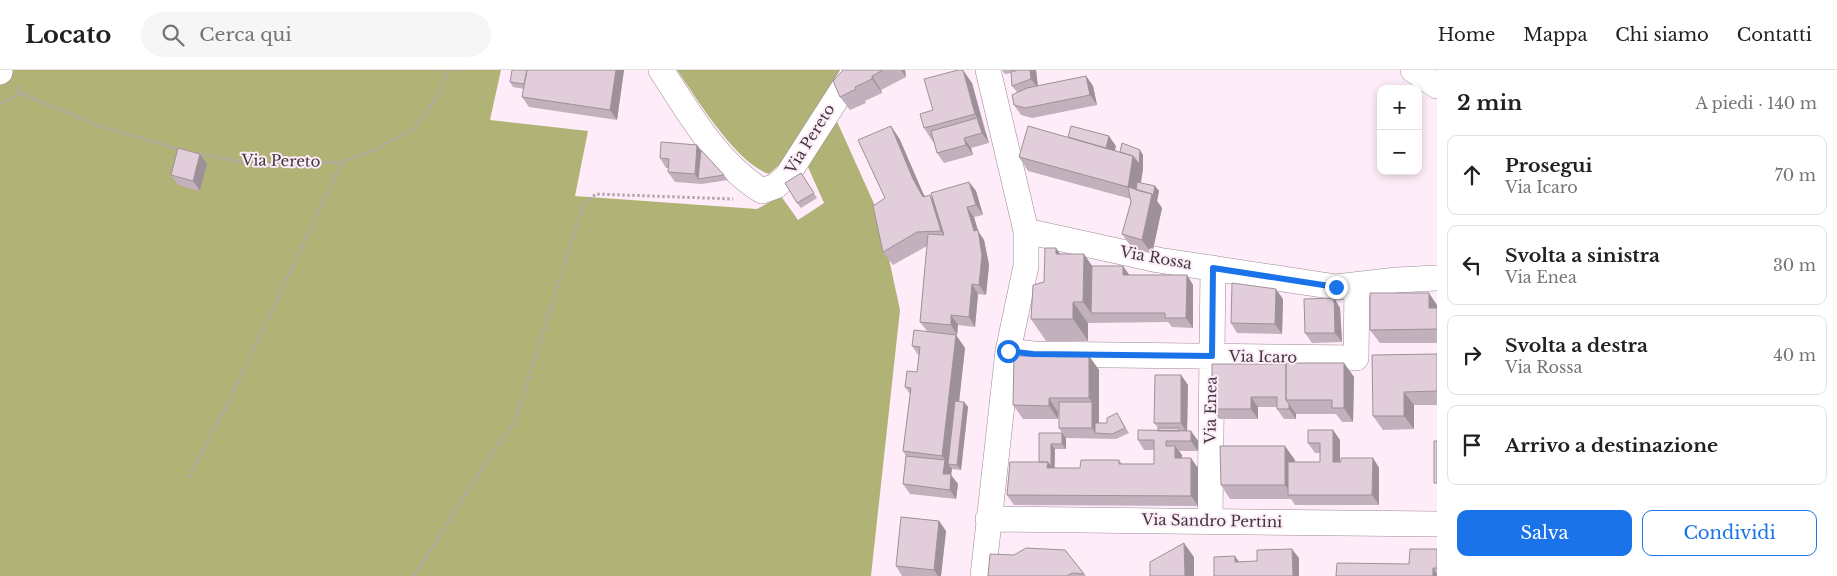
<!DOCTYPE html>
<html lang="it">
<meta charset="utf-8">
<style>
body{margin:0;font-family:"Libre Baskerville",serif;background:#f6f6f6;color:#202124}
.controls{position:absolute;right:15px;top:15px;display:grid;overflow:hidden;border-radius:10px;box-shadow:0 2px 8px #0003}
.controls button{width:45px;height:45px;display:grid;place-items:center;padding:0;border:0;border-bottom:1px solid #e0e0e0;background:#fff;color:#202124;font:25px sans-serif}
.stop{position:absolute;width:15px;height:15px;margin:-11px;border:4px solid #1a73e8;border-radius:50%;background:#fff}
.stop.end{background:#1a73e8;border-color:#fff;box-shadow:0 1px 5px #0008}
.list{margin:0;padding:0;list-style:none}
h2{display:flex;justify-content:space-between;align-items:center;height:65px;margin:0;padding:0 20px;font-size:21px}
h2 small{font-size:16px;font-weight:400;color:#757577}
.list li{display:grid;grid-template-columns:32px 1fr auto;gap:15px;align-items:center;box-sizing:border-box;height:80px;margin:0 10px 10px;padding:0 10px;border:1px solid #e0e0e0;border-radius:10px}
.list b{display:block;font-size:19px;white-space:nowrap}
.list p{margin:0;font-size:16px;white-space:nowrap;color:#757577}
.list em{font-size:16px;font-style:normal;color:#757577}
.actions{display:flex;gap:10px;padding:15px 20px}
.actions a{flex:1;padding:11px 0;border:1px solid #1a73e8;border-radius:10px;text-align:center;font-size:18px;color:#1a73e8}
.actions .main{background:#1a73e8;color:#fff}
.icon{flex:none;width:28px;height:28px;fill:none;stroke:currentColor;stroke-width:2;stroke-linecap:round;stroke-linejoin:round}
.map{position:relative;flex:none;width:1437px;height:506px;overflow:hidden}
header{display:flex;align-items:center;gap:30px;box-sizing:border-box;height:70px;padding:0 25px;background:#fff;border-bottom:1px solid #e0e0e0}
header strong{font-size:24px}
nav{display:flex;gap:28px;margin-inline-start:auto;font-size:18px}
.search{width:350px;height:45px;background:#f6f6f6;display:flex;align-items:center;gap:12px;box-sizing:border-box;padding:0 18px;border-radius:28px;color:#757577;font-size:19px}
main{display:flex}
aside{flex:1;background:#fff}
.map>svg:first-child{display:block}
</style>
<header>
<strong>Locato</strong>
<div class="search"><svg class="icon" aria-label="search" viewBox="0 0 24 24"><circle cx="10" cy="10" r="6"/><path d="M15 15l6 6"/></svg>Cerca qui</div>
<nav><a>Home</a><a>Mappa</a><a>Chi siamo</a><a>Contatti</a></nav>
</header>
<main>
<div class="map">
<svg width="1437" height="506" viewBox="0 0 1437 506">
<rect width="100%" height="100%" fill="#feecf8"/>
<path fill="#b1b376" d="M0,0h501l-11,50 98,11 -13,65 182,13 24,-13 17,24 26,-17 -16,-36 27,-50 45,100 20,93 -29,266h-871z
M677,0h169l-67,95 -10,9c-33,-11 -72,-75 -92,-104z"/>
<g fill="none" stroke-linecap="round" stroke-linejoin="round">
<defs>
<path id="minor" d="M661,0c28,43 56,93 101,121l14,-5 11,-10 68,-106
M1413,0l24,16
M0,1v1
M1026,161l132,29 178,27 61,-7 40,-2
M1008,281l25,3 323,4 1,-72
M988,449l449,5
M1210,451l3,-253
M983,506l25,-225 18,-85v-35l-38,-161"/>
</defs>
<use href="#minor" stroke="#9d8996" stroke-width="26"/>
<path stroke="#b4a6b0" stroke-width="3" stroke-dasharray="2.5 2.5" stroke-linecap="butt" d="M16,17l6,6 71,31 88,26
M0,34l22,-11
M195,83l51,10 96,-1 32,-12 39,-20 23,-32 13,-28
M189,407l42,-80 111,-235
M414,506l76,-120 25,-35 69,-218 12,-9 137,5"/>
<use href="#minor" stroke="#fff" stroke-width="25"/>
</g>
<path fill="#c2b0bc" d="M512,0h112l-7,50 -88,-13 -7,-10 2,-8 -11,-2 -3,-5z
M843,0h62l1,7 -25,13 1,3 -17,8 1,2 -16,7 -10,-13z
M1002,0h34l2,16 48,-10 7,10 4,19 -65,13 -11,-3 -7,-10 3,-13 -5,-6 -1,-13 -6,1z
M972,13l17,60 -18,5 2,7 -29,8 -7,-10 -3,-11h-1l-9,-14 9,-18z
M891,56l9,14 24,56 9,3 36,-17 7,9 7,24 -9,2 4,14 6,9 5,25 -3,30 -8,-1 -3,33 -17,-2 -1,10h-1l9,13 -6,54h5l4,5 -7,63 -9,-1 -1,6 7,9 -2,15 -46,-5 -7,-10 3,-28 -3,-5 7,-57 -5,-7 12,-15 2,-16 -7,-10 15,-15 -7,-9 7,-76 -34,19 -10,-13 2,-54z
M1068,67l48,9 -1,4 5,2 20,-2 3,5v14l-2,14 14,3 4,5 -2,10 5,7 -10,46 -20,-6 -10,-14 9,-32v-3l-103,-28 -9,-14z
M697,75l4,5 23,25 4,5 -26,4 -27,-2 -7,-10 1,-4h-3l-6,-10z
M200,84l7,10 -7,27 -22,-6 -7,-10z
M801,103l16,25 -16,10 -4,-5z
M1060,184l32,12h31l6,9h58l6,10v43l-21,-1 -4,-5 -80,1v18h-42l-15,-22 13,-37z
M1334,228l6,10 2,34 -30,1 -7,-10z
M1283,229l-1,35 -45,-1 -6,-10z
M1437,235v38h-57l-10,-13z
M1437,284v51h-23v24l-31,1 -10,-14z
M1089,286l10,14v53h8l13,-5 9,15 -13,6 -50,-1v11h-11v19h25l39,-8 3,4h32v-14h-10l-6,-10 20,-9v-3l-4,-5 27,-48 7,10 -1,46h4l7,10v10h-19l3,4v3l16,10v38l-184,-1 -7,-10 32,-33v-29h23l-3,-5v-16l-1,7h-35l-10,-14z
M1344,293l10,14 -1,45h-11l-6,-8h-40v5h-12l-7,-10v-2h-19v12h-39l-7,-10 74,-45z
M1333,360l7,10v22l33,-4 6,10v37h-84l-4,-6h-61l-9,-14 74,-25v2h25v-9h-5l-7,-10z
M939,451l7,10 -5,45h-39l-6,-10z
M1437,479v27l-28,-12z
M1065,480l21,26h-98l26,-21z"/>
<path fill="#9e9099" d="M616,0h8l-7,50 -7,-10z
M901,0h4l1,7z
M963,0l9,13 12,45 -9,-14z
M1030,0h6l2,18 -7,-9z
M872,6l9,14 1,3 -10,-14z
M1086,6l7,10 4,19 -7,-10z
M977,48l7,10 5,15 -7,-10z
M891,56l9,14 23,53 10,17 -10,-13 -10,-18z
M1109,66l7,10 -4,14 -7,-9z
M964,68l7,10 2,7 -7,-10z
M697,75l7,10 -6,24 -3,-5z
M1140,80l3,5v14l-5,28 -10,-10 5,-31z
M200,84l7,10 -7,27 -7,-10z
M969,112l7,9 7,24 -7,-10z
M1155,116l4,5 -2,10 5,7 -10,46 -10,-14 10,-46z
M930,125l10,14 10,36 -9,-14z
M967,137l7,10 4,14 6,9 5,25 -3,30 -7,-10 -5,-54z
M1056,178l15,21 -15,-15z
M1084,184l15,22 -8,37 -8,-11z
M1123,196l7,10 -7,-1z
M1187,205l6,10v43l-7,-10z
M972,214l6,10 -3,33 -6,-10z
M1276,219l7,10 -1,35 -7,-10z
M1429,223l8,12v15l-8,-12z
M1334,228l6,10 2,34 -7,-9z
M1073,232l15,21v18l-15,-22z
M951,245l7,10 -1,10 -6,-10z
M956,265l9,13 -13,117 -4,-1 -6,-8z
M1089,286l10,14v63h-4l-3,-5v-26l-3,-4z
M1344,293l10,14 -1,45 -9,-14z
M1181,305l7,10 -1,48 -6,-10z
M1404,322l10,13v24l-10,-13z
M1251,327l7,10v12l-7,-10z
M1049,328l9,14v7l-9,-13z
M964,332l4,5 -7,63 -4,-5z
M1289,334l7,10v5l-7,-10z
M1333,360l7,10v32l-7,-10z
M1191,361l7,10v10l-7,-10z
M1062,363l4,5v11l-4,-5z
M1051,374l4,5 -1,23 -7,-4z
M1175,376l7,9v13l-7,-10z
M1285,376l10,14v35h-3l-7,-10z
M1191,388l7,10v38l-7,-10z
M1373,388l6,10v37l-7,-10z
M945,390l7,9 -1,6 7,9 -2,15 -6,-9 -7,-16z
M939,451l7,10 -5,45h-3l-4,-6z
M1184,473l10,14v19h-9z
M1292,479l7,9v18h-6z
M1235,486l7,10 -7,-4z
M1433,498l4,6v2h-4z"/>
<path fill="#e2cddb" stroke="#9e9099" d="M512,0h15l-3,14 -14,-2z
M527,0h89l-6,40 -88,-13z
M843,0h40l-11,6v3l-17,8 1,2 -16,8 -7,-16z
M958,0h5l12,44 -51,14 -4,-14 13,-4 -9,-31z
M1016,0h14l1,9 -19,7 -1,-15h5z
M1086,6l4,19 -65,13 -11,-3 -2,-10 15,-7z
M977,48l5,15 -18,5 2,7 -29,8 -6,-22z
M891,56l22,53 10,18 7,-2 11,36 -24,1 -34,20 -10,-46 12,-8 -27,-58z
M1028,56l105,30 -5,31 -109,-30z
M1071,56l38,10 -3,12 -38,-11z
M661,72l36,3 -2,29 -27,-2 1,-13 -9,-1z
M1122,73l18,7 -1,14 -6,-8 -13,-4z
M178,78l22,6 -7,27 -22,-6z
M701,80l23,25 -26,4z
M801,103l13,20 -17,10 -12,-20z
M969,112l7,23 -9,2 7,24 4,-1 4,25 -3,30 -7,-1 -3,33 -18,-2v10l-31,-3 8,-88 16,1 -13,-42z
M1137,112l18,4 -2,10 -1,-2 -16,-4z
M1128,117l24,7 -10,46 -20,-6 9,-32z
M1045,178h11v6h28l-1,48h-10v17h-42l2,-34 11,-3z
M1092,196h31v9h64l-1,43h-21v-5h-74z
M1232,213l44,6 -1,35 -44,-1z
M1370,223h59v15h8v21l-67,1z
M1334,228l1,35h-30l-1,-34z
M914,260l42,5 -14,121 -39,-5 8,-63 -6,-1 2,-16 10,1 3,-25 -8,-1z
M1437,284v37l-33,1v24h-31l-1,-61z
M1014,286h75v42h-40v8l-36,-1z
M1286,293h58v45h-12v-8h-46z
M1212,294h74v36l3,4v5h-12v-12h-26v12h-39z
M1155,305h26v48h-27z
M955,331l9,1 -7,63 -9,-1z
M1059,332h33v26h-33z
M1117,343l8,15 -13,6 -17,-1v-10h12v-5z
M1158,358h21v3h-21z
M1138,360l53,1v10h-25v5h9v12h16v38l-184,-1 3,-33h38l-1,6h33l1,-8h38v4h35v-24h-16z
M1308,360h25v32h8v-4h32l-1,37h-84v-33h32v-19h-12z
M1039,363h23v11h-11v23l-3,-5h-9z
M1434,371h3v42h-3z
M1220,376h65v39h-64z
M906,386l39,4 -2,14h8l-1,16 -47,-6z
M901,447l38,4 -5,49 -38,-4z
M1184,473l1,33h-35v-14z
M1026,478l39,2 19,24 -12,-1 -5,3h-79l2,-22 24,1z
M1292,479l1,27h-79v-19l21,-1v6l22,-1v-11z
M1410,479h27v19h-4v8h-97l1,-13 72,1z"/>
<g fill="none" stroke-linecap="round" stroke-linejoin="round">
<path stroke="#1a73e8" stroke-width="6" d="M1008,281l25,3 179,2 1,-88 123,19"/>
</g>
<g text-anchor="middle" stroke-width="4" stroke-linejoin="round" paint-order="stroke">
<g font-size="15" fill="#40383e" stroke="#feecf8">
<text transform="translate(810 69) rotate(-58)" y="5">Via Pereto</text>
<text transform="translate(281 91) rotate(1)" y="5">Via Pereto</text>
<text transform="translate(1156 188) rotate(10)" y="5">Via Rossa</text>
<text transform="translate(1263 287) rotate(1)" y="5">Via Icaro</text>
<text transform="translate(1211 340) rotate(-89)" y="5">Via Enea</text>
<text transform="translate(1212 451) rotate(1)" y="5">Via Sandro Pertini</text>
</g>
</g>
</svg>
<div class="controls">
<button>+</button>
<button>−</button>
</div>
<div class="stop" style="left:1008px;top:281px"></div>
<div class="stop end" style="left:1336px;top:217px"></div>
</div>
<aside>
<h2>2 min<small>A piedi · 140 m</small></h2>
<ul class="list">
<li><svg class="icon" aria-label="ahead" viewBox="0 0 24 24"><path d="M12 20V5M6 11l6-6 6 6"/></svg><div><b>Prosegui</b><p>Via Icaro</p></div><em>70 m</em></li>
<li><svg class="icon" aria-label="left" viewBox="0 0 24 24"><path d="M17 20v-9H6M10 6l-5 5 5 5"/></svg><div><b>Svolta a sinistra</b><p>Via Enea</p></div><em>30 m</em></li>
<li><svg class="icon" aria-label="right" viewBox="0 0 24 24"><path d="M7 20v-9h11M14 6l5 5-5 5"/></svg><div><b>Svolta a destra</b><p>Via Rossa</p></div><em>40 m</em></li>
<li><svg class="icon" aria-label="arrive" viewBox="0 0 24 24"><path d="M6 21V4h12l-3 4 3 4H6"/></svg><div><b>Arrivo a destinazione</b></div></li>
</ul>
<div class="actions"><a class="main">Salva</a><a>Condividi</a></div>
</aside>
</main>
